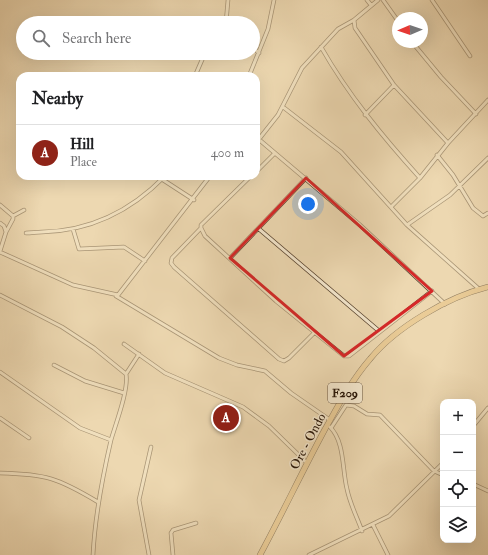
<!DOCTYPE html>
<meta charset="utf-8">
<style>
body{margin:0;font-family:"IM FELL Double Pica",serif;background:#f2f2f2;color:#202124}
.controls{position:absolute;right:12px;bottom:12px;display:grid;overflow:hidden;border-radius:8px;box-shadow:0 4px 16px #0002}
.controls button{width:36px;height:36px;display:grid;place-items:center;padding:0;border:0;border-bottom:1px solid #e0e0e0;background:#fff;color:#202124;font:20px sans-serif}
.compass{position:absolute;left:392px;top:12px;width:36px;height:36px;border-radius:50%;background:#fff;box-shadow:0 4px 16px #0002;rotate:268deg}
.you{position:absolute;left:308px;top:204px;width:14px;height:14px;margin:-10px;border:3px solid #fff;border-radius:50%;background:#1a73e8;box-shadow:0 0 0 6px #1a73e833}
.badge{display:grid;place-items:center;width:26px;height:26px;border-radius:50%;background:#8f2418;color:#fff;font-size:13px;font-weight:700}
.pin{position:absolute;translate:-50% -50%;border:2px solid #fff;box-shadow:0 1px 4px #0006}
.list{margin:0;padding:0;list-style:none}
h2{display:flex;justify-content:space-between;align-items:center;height:52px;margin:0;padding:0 16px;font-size:17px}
h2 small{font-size:13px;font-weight:400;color:#757577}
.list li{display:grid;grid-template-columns:26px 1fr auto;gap:12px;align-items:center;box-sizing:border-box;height:56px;padding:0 16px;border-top:1px solid #e0e0e0}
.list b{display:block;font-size:15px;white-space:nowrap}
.list p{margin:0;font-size:13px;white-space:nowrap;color:#757577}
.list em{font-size:13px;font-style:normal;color:#757577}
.icon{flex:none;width:22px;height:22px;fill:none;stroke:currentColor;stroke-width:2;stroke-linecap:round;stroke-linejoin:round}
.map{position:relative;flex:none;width:488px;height:555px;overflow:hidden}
.search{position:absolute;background:#fff;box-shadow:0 4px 16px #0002;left:16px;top:16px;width:244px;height:44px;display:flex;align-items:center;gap:10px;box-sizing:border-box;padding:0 14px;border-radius:22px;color:#757577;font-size:15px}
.panel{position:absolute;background:#fff;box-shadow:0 4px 16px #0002;left:16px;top:72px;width:244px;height:108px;border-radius:12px}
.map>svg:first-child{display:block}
</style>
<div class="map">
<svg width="488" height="555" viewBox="0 0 488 555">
<rect width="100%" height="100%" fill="#edd8b1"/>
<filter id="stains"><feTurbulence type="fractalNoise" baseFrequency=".005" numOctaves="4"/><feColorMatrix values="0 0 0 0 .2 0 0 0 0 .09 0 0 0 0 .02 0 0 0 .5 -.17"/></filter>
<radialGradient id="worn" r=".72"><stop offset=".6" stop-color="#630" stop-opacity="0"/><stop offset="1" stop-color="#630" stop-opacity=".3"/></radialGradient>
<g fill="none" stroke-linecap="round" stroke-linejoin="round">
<defs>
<path id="street" d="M367,0l4,5
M378,0l-24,20 1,8 39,57 54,58
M383,0l15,21
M432,0l38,56
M226,23l2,-23
M412,42l29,35 35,37
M321,47c28,49 62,90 99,131
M253,48l6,5
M195,76l10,-23
M249,76l19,-47 6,-29
M283,107l58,45 66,73 72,64
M365,115l29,-30
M256,137l104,88 85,79
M259,139l19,-24 24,-47 36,-39 16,-9
M437,155l16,20 20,33 10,8 5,-3
M256,172l19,-19
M157,176l37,24
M251,176l-50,49v3l-29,30 -1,5 3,4 105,92 5,2 5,-3 25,-25
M0,205l13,11
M391,207l29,-29 28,-35 40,-43
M13,216l11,-6
M0,223l4,3 2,6
M407,225l43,-30 38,-37
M201,228l4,8 71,65 68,55h5l83,-65
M73,229l6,20 45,-2 21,14
M259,229l120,102
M26,233c6,0 10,-1 16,-1 49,-1 89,-21 123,-56
M0,251l6,-19 7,-13v-3
M0,252l73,33 45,10 92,-119
M230,258l76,-80
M0,295l62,32 32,21 32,26c3,15 -10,49 -15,66 -9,39 -16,75 -18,115
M116,296l103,62 18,7 28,6 26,22 39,27
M124,344l41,29 78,34 26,19 38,37
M54,365l31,16 39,12
M0,372l80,56 31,12
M126,374l13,-20
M0,418l29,20
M473,426l15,-18
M330,427c15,15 12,43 17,62 3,15 10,28 15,42
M331,428l15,-23 8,1 13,8 13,1 54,56 9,4
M0,473c46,1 58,5 98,29
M473,484l15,7
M373,525l15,30
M149,555l-10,-55 12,-53
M173,555l-2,-22 2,-3 23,-7
M309,555l80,-39 54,-53"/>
<path id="primary" d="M260,555c22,-41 42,-83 64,-124 14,-25 27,-50 46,-72 26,-32 78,-62 118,-72"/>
</defs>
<use href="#street" stroke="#584430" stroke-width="4.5"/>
<use href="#primary" stroke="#261305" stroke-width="6"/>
<use href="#street" stroke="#f3e6cc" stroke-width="3"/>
<use href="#primary" stroke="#e6bc78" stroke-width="5"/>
</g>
<path d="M0 0H488V555H0ZM306,178l126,113 -88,65 -114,-98z" fill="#edd8b1" fill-opacity=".55" fill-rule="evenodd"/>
<path fill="none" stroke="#d62828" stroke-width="3" stroke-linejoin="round" d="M306,178l126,113 -88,65 -114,-98z"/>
<g text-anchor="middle" stroke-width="3" stroke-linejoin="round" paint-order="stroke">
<rect fill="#f3e6cc" stroke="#645241" stroke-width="1" x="328" y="383" width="34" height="20" rx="3"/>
<g font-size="12" font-weight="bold" fill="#261305">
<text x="345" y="397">F209</text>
</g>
<g font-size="13" fill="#261305" stroke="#f3e6cc">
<text transform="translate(307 441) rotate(-62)" y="5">Ore - Ondo</text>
</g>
</g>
<rect width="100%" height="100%" filter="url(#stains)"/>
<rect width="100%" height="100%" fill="url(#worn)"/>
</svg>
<div class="controls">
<button>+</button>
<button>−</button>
<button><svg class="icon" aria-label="locate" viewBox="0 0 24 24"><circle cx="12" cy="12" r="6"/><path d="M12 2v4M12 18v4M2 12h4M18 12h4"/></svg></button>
<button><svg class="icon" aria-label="layers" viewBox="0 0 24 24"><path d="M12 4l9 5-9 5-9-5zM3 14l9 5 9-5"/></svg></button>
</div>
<svg class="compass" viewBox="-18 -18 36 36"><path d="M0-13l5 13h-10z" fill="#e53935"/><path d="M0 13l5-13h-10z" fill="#757577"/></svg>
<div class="you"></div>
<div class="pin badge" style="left:226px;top:418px">A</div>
<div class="search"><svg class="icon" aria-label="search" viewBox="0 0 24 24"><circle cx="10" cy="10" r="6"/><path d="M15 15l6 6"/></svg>Search here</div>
<section class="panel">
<h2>Nearby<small></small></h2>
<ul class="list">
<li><span class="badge">A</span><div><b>Hill</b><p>Place</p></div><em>400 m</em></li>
</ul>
</section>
</div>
